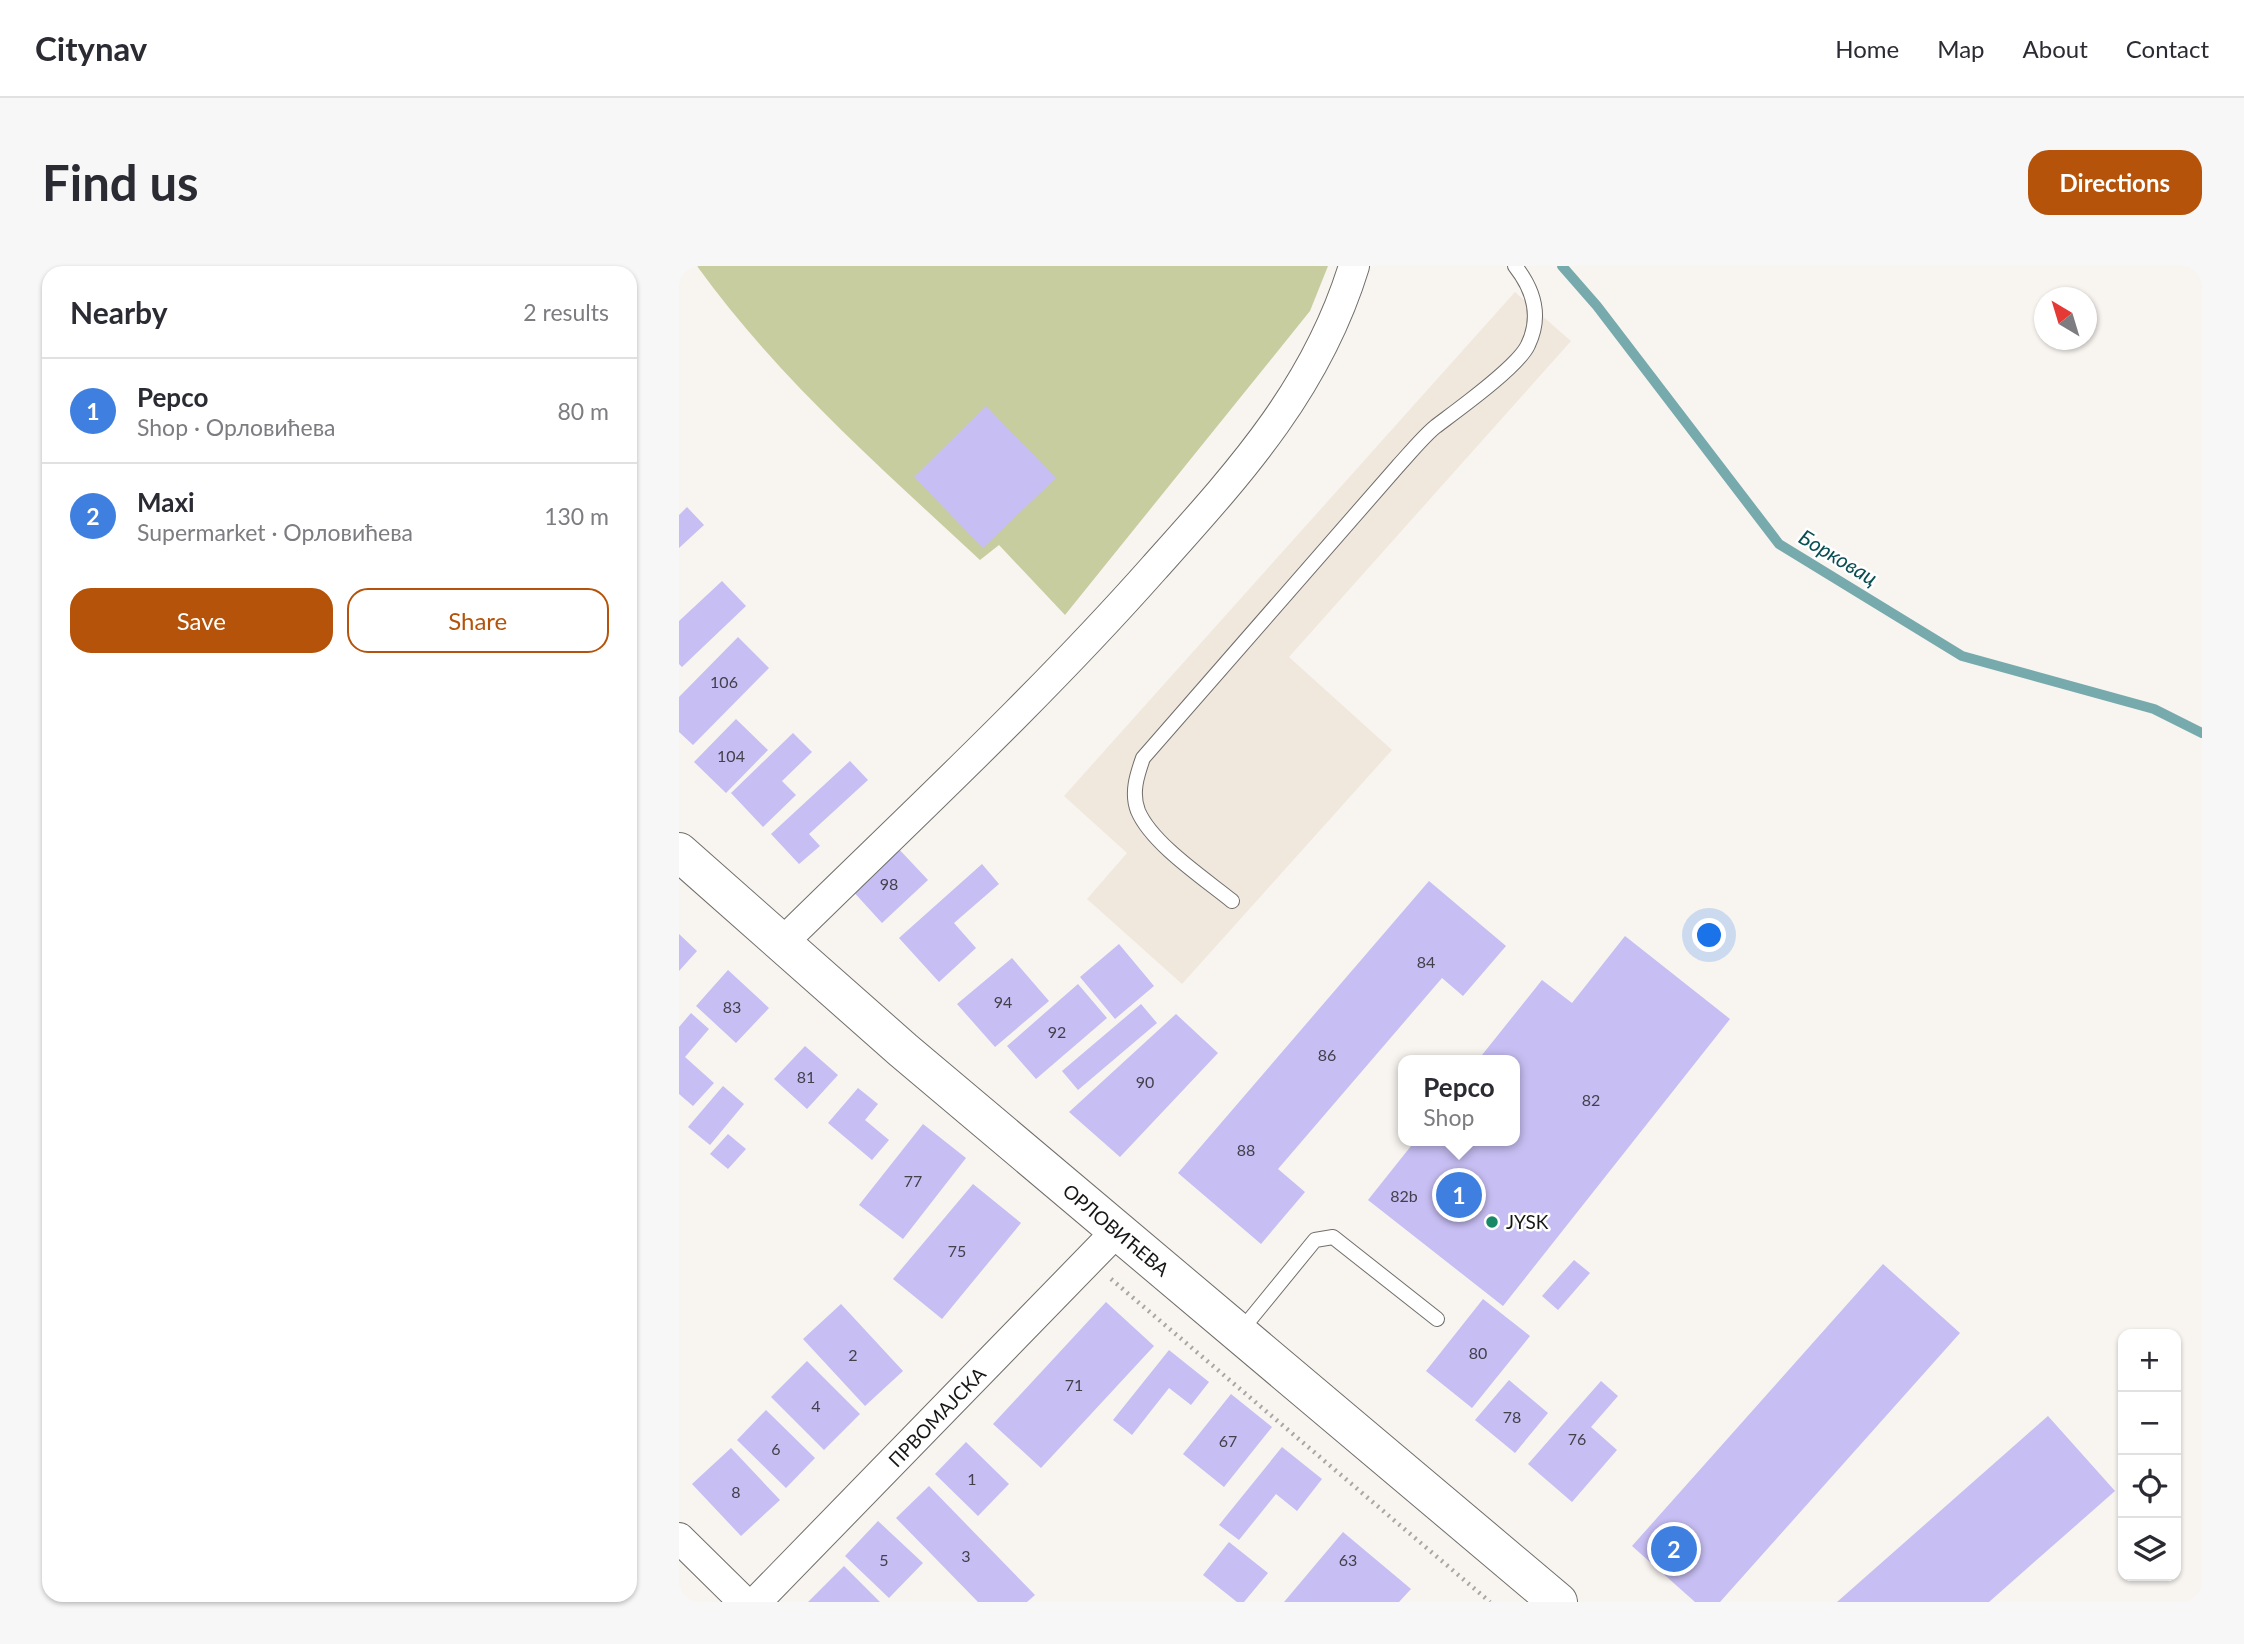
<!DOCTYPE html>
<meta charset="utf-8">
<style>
body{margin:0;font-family:Lato,sans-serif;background:#f7f7f7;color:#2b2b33}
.controls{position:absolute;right:21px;bottom:21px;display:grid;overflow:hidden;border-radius:14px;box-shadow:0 2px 5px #0004}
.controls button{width:63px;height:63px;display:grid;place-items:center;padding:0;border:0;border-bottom:2px solid #e1e1e2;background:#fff;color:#2b2b33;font:35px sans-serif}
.compass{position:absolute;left:1355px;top:21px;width:63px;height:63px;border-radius:50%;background:#fff;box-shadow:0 2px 5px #0004;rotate:322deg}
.you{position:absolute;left:1031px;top:670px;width:24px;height:24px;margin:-18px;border:5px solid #fff;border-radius:50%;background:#1a73e8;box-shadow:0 0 0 10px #1a73e833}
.badge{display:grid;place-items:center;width:46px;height:46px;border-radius:50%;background:#b45309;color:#fff;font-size:23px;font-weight:700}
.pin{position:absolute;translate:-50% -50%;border:4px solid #fff;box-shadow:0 2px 7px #0006}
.popup{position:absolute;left:719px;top:789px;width:122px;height:91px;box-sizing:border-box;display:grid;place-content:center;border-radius:14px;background:#fff;filter:drop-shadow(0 2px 5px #0005);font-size:23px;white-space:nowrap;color:#7c7c81}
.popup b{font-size:26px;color:#2b2b33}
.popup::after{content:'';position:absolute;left:50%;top:100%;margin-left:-14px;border:14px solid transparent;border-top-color:#fff}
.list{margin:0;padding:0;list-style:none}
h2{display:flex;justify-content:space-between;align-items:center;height:91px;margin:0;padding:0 28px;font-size:30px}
h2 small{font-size:23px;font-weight:400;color:#7c7c81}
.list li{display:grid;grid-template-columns:46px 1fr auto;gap:21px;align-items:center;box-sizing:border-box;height:105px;padding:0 28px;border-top:2px solid #e1e1e2}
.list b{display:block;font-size:26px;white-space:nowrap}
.list p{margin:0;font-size:23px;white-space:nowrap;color:#7c7c81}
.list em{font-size:23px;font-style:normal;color:#7c7c81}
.actions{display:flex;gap:14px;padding:21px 28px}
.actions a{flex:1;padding:16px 0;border:2px solid #b45309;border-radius:21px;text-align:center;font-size:24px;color:#b45309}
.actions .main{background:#b45309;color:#fff}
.icon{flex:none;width:38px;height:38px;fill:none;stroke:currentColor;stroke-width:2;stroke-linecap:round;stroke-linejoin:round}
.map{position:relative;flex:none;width:1523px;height:1336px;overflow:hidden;border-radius:21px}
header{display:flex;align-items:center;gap:42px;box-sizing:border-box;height:98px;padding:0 35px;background:#fff;border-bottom:2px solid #e1e1e2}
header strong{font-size:33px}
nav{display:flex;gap:38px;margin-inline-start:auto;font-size:24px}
.intro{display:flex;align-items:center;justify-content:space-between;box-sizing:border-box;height:168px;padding:0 42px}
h1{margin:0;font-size:49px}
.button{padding:18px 32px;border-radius:21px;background:#b45309;color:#fff;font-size:24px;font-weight:700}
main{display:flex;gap:42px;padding:0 42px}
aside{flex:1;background:#fff;border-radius:21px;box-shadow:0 2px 5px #0004}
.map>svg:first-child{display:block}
</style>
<header>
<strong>Citynav</strong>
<nav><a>Home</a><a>Map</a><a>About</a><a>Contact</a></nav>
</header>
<div class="intro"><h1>Find us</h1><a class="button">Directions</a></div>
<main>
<aside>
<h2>Nearby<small>2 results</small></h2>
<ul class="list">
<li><span class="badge" style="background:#3f7fe0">1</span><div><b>Pepco</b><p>Shop · Орловићева</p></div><em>80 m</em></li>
<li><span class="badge" style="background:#3f7fe0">2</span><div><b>Maxi</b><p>Supermarket · Орловићева</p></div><em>130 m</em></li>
</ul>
<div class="actions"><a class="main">Save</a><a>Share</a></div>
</aside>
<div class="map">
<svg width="1523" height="1336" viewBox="0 0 1523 1336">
<rect width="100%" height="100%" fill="#f8f4f0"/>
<path fill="#f0e8dd" d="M836,26l56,49 -282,316 103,93 -210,234 -95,-85 40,-46 -63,-57z"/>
<path fill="#c8cda0" d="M18,0h631l-18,45 -245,304 -66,-70 -19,15c-100,-93 -203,-183 -283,-294z"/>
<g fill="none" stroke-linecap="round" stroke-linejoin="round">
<path stroke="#76aaad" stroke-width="10" d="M883,0l35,40 182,238 183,112 192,53 48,24"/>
</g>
<path fill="#c7bef3" d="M307,140l70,72 -73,70 -69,-71z
M8,241l17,18 -25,23v-33z
M43,315l24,25 -64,61 -3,-3v-43z
M59,371l31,31 -76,77 -14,-13v-35z
M57,453l32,31 -42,43 -32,-31z
M114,467l19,19 -30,29 14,14 -33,32 -32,-34z
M171,495l18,19 -59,54 11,12 -21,18 -28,-30z
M217,580l32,34 -46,43 -32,-35z
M303,598l17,20 -45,39 22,25 -37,34 -40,-44z
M750,615l77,65 -43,50 -21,-18 -164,191 27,23 -44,52 -83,-71z
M0,668l18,17 -18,20z
M946,670l105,83 -227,287 -135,-106 47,-59h100v-81h-37l64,-80 30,23z
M440,678l35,42 -39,33 -35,-42z
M333,692l37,43 -54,46 -38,-43z
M49,704l41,38 -33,35 -40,-37z
M399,718l29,34 -71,61 -29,-33z
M462,738l16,19 -79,67 -16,-19z
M12,747l18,16 -24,28 29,26 -21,23 -14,-12v-67z
M497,748l42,39 -98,104 -51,-45z
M126,780l33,29 -31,34 -33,-30z
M44,820l21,18 -34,41 -22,-18z
M179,822l20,16 -13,16 24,20 -17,20 -44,-37z
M244,858l43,34 -63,81 -44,-34z
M49,868l18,15 -18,20 -18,-15z
M294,918l48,39 -79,96 -49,-40z
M895,994l16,13 -32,37 -16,-14z
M1204,998l77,69 -240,269h-25l-63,-56z
M804,1033l47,37 -58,72 -46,-37z
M427,1036l48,44 -113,122 -48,-44z
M162,1038l62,67 -38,35 -62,-67z
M490,1084l40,32 -18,23 -22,-17 -37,47 -19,-15z
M128,1095l53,53 -36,36 -53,-53z
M830,1114l39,33 -33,40 -40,-33z
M922,1115l17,15 -27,31 26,23 -45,52 -44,-38z
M552,1128l41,33 -48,60 -41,-33z
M87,1144l49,48 -29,30 -49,-48z
M1369,1150l67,75 -126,111h-152z
M287,1176l43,42 -31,32 -43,-42z
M603,1181l40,32 -25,32 -21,-17 -37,46 -20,-15z
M52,1182l49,52 -39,36 -49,-52z
M250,1220l106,109 -8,7h-49l-82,-84z
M199,1255l45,42 -34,35 -44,-42z
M664,1266l68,57 -12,13h-115z
M550,1276l39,31 -24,29h-7l-34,-27z
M165,1300l36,36h-72z"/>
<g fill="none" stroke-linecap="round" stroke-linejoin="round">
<defs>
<path id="lane" d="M553,635c-27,-22 -80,-57 -94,-90 -7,-18 -1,-36 5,-53l255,-292c12,-13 24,-28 37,-39 21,-16 83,-60 93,-82 14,-29 6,-55 -13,-79
M560,1067l76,-93 18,-3 104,82"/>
<path id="street" d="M102,678c126,-124 256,-244 373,-376 84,-94 162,-178 200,-302
M0,1272l65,64
M77,1336l361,-371"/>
<path id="secondary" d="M0,586l224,198 655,552"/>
</defs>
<use href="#lane" stroke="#716e6b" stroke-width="16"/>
<use href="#street" stroke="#716e6b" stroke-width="32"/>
<use href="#secondary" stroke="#716e6b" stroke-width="40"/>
<path stroke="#a9a6a3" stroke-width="4.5" stroke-dasharray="2 5" stroke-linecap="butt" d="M432,1013l379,323"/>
<use href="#lane" stroke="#fff" stroke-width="14"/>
<use href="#street" stroke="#fff" stroke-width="30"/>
<use href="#secondary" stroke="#fff" stroke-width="38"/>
</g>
<circle fill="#198866" stroke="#fff" stroke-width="2.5" cx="813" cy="956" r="7"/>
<g text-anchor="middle" stroke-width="5" stroke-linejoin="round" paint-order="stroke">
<g font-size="16" fill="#44404c">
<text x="45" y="422">106</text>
<text x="52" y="496">104</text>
<text x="210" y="624">98</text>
<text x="747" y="702">84</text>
<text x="324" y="742">94</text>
<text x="53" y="747">83</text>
<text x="378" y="772">92</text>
<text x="648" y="795">86</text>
<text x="127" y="817">81</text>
<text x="466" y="822">90</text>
<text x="912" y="840">82</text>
<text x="567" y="890">88</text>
<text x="234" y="921">77</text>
<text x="725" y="936">82b</text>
<text x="278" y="991">75</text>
<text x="799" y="1093">80</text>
<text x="174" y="1095">2</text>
<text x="395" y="1125">71</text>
<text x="137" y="1146">4</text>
<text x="833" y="1157">78</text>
<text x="898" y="1179">76</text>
<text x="549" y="1181">67</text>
<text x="97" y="1189">6</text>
<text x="293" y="1219">1</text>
<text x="57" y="1232">8</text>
<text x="287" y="1296">3</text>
<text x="205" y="1300">5</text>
<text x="669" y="1300">63</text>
</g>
<g font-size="19" fill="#181615" stroke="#fff" text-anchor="start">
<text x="827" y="963">JYSK</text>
</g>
<g font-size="19" fill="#181615" stroke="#fff">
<text transform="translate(437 964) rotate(40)" y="7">ОРЛОВИЋЕВА</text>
<text transform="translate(258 1151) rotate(-46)" y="7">ПРВОМАЈСКА</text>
</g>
<g font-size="21" font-style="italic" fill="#094e52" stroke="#fff">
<text transform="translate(1159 292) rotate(31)" y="7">Борковац</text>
</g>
</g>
</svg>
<div class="controls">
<button>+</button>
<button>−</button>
<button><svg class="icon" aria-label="locate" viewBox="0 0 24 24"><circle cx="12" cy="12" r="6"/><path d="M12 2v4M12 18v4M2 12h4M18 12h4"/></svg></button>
<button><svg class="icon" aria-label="layers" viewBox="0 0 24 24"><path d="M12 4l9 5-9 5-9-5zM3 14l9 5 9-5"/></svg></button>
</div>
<svg class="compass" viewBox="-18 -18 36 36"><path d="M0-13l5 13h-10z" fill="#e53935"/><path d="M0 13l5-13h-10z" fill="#7c7c81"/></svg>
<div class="you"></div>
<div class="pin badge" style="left:780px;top:929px;background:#3f7fe0">1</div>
<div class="popup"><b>Pepco</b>Shop</div>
<div class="pin badge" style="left:995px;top:1283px;background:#3f7fe0">2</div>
</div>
</main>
